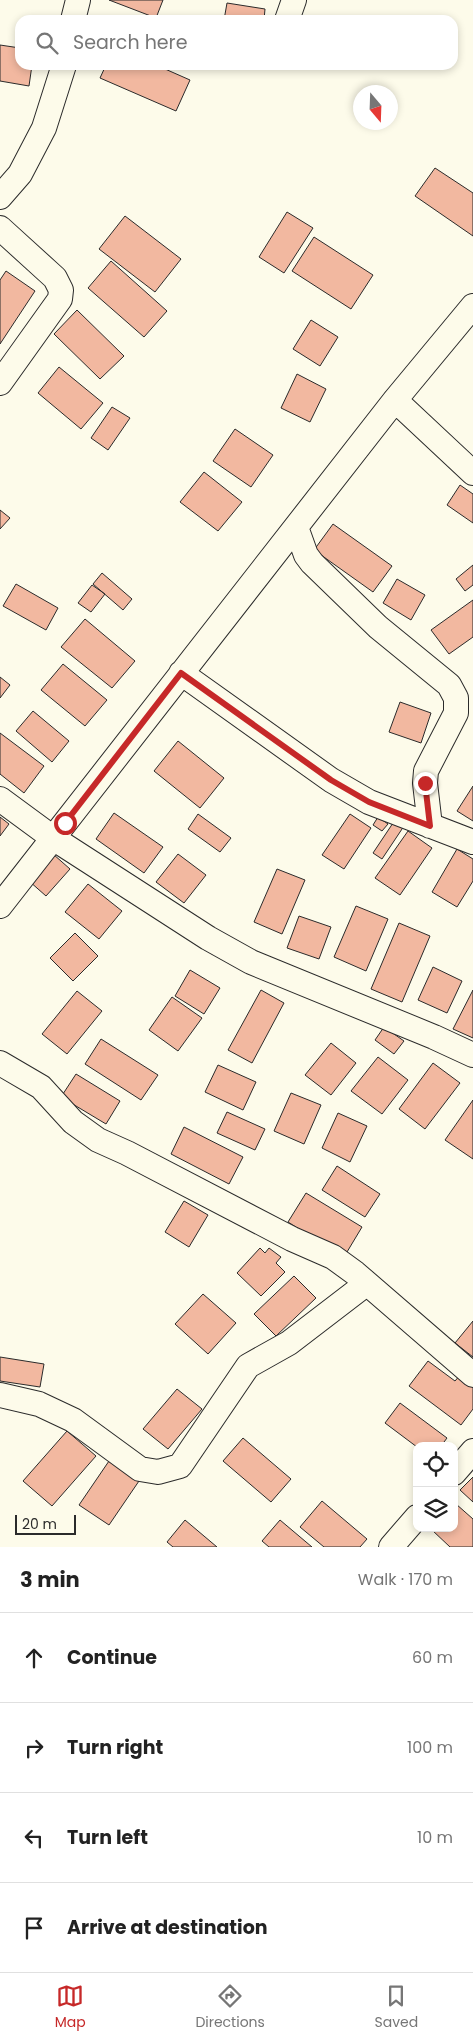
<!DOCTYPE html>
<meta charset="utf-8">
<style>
body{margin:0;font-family:Poppins,sans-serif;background:#f6f6f6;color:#222}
.controls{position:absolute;right:15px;bottom:15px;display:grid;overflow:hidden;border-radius:10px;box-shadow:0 2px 8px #0003}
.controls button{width:45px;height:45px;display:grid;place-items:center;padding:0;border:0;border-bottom:1px solid #e0e0e0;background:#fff;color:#222;font:25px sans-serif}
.compass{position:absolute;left:353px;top:85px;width:45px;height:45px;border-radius:50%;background:#fff;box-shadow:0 2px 8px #0003;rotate:161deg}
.scale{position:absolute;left:15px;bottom:12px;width:61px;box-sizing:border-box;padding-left:5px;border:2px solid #2b2b2b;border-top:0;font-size:14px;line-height:18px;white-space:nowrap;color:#2b2b2b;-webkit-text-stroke:4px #fdfbea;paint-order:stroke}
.stop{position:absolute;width:15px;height:15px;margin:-11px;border:4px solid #c62828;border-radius:50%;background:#fff}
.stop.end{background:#c62828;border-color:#fff;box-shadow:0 1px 5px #0008}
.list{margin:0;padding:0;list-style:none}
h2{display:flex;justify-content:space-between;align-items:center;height:65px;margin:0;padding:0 20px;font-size:21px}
h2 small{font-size:16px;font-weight:400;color:#767676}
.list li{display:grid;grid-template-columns:32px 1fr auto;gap:15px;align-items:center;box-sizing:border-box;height:90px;padding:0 20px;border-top:1px solid #e0e0e0}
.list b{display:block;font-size:19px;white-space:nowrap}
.list em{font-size:16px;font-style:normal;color:#767676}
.icon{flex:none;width:28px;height:28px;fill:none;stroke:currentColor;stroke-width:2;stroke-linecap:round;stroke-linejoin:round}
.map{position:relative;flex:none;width:473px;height:1547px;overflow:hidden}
.search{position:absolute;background:#fff;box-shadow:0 2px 8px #0003;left:15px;right:15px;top:15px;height:55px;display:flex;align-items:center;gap:12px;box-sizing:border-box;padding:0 18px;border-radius:15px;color:#767676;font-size:19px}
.sheet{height:425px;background:#fff}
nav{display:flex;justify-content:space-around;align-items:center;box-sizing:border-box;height:70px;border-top:1px solid #e0e0e0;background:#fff;font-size:14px;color:#767676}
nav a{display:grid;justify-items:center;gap:2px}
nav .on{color:#c62828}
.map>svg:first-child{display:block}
</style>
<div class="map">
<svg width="473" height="1547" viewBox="0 0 473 1547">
<rect width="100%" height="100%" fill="#fdfbea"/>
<path fill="#f2b8a0" stroke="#2b2b2b" d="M109,0h54l-7,18z
M227,3l38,6 -1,11h-40z
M0,45l20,3v17h12l-3,21 -29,-5z
M106,65h50l34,15 -14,31 -76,-33z
M435,168l38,25v43l-58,-40z
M287,212l26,16 -29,45 -25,-16z
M125,216l56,43 -26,33 -56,-43z
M314,237l59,38 -22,34 -59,-38z
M111,261l56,50 -23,26 -56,-49z
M6,271l29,20 -35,53v-64z
M77,310l47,46 -24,23 -46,-45z
M311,320l27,17 -18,29 -27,-17z
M59,367l44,36 -22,26 -43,-36z
M297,374l29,15 -16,33 -29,-14z
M112,407l18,11 -22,32 -17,-12z
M235,429l38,26 -22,32 -38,-26z
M204,472l38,30 -24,29 -38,-29z
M460,485l13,9v29l-26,-18z
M0,510l10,8 -10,11z
M333,524l59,42 -19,26 -59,-42z
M473,565v20l-8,6 -9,-12z
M102,573l30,26 -9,11 -30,-26z
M397,579l28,16 -14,25 -28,-17z
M16,584l42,24 -12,22 -43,-24z
M92,585l13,9 -14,18 -13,-9z
M473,600v37l-24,17 -18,-24z
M85,619l50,42 -23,27 -51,-41z
M63,664l44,36 -22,26 -44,-36z
M0,677l10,8 -10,13z
M400,702l31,11 -10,30 -32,-11z
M33,711l36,30 -17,21 -36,-31z
M0,733l44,33 -20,27 -24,-19z
M178,741l46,37 -24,30 -46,-37z
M473,786v35l-16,-10z
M114,813l49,34 -19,26 -48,-34z
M198,814l33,24 -11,14 -32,-23z
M350,814l21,14 -27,41 -22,-14z
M0,817l9,7 -9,12z
M378,817l10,7 -6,7 -9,-6z
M395,820l9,6 -22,33 -9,-6z
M408,831l24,17 -32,47 -25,-17z
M457,849l16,10v22l-16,26 -25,-15z
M53,854l17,15 -24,27 -17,-15z
M178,854l28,21 -22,28 -28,-21z
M277,869l28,11 -23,54 -28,-12z
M88,884l34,27 -23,28 -34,-27z
M356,906l32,13 -22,52 -32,-14z
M299,916l32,11 -12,32 -32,-11z
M399,923l31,13 -28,66 -31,-13z
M75,933l23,23 -25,25 -23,-23z
M433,967l29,14 -15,32 -29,-13z
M190,970l30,18 -16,26 -29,-18z
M261,990l23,13 -32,60 -24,-13z
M473,990v48l-20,-9z
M77,991l25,20 -35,43 -25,-20z
M172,997l30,21 -24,33 -29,-21z
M384,1027l20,14 -10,13 -19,-14z
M101,1039l57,36 -17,25 -56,-36z
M331,1043l25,20 -25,32 -26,-20z
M378,1057l30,23 -26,34 -31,-23z
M433,1063l27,20 -35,46 -26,-20z
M218,1065l38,17 -13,28 -38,-18z
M76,1074l44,27 -14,23 -45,-27z
M291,1093l30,12 -17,39 -30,-13z
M473,1100v59l-28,-19z
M227,1112l38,17 -10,21 -38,-17z
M338,1113l29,13 -17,36 -28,-14z
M184,1127l59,30 -14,27 -58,-30z
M337,1166l43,28 -15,23 -43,-27z
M306,1193l56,34 -18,30 -56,-35z
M184,1201l24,14 -19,32 -24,-15z
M260,1248l5,5 4,-5 12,9 -5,6 9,9 -24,24 -24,-23z
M294,1276l22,22 -40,38 -22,-22z
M203,1294l33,29 -28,31 -33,-30z
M473,1321v36l-18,-14z
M0,1357l44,7 -4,23 -40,-6z
M428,1361l27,20 6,-7 12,10v25l-12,16 -52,-39z
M177,1389l25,20 -34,40 -25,-20z
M400,1403l47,35 -6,8h-24v1l-32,-24z
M67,1431l29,25 -44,50 -29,-25z
M243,1438l48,41 -20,23 -48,-41z
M109,1461l30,20 -30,44 -30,-20z
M473,1477v25l-13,-12z
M322,1501l45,38 -7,8h-36l-24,-20z
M456,1504l17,15v28h-23l-18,-17 1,-2h21z
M185,1520l32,27h-44l-6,-5z
M280,1520l32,27h-43l-7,-6z"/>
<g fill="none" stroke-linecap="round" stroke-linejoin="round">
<defs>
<path id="minor" d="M73,20l5,-20
M287,20l7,-20
M0,197l20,-23 24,-46 20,-63
M0,228l55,50 6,12 -1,9 -60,84
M395,400l78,73
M296,527l10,28 6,8 66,64 71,58 7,13v15l-30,58 -1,12 5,43
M181,673l150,107 38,22 104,40
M0,799l53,39 155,100 43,24 183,75 39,18
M0,906l395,-506 78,-94
M0,1063l41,24 32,35 25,18 29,13 165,86 41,18 22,16 118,102
M0,1395l39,9 34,16 67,49 18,3 22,-6 68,-100 41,-23 77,-59
M454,1473l19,-22
M391,1547l26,-30"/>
</defs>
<use href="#minor" stroke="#2b2b2b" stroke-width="26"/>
<use href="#minor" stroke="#fdfbea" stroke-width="24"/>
</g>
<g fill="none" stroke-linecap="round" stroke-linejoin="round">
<path stroke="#c62828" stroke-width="6" d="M65,823l116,-150 150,107 38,22 61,24 -5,-43"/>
</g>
</svg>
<div class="controls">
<button><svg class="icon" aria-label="locate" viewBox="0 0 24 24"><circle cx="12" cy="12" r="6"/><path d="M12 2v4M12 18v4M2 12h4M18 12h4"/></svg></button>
<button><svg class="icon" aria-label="layers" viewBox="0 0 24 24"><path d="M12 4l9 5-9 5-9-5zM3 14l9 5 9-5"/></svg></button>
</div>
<svg class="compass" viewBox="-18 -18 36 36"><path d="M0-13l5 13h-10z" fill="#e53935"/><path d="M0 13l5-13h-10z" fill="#767676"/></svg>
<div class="scale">20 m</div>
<div class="stop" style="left:65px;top:823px"></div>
<div class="stop end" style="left:425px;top:783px"></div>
<div class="search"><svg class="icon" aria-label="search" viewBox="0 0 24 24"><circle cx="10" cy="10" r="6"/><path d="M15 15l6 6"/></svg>Search here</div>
</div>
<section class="sheet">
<h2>3 min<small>Walk · 170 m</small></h2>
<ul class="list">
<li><svg class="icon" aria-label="ahead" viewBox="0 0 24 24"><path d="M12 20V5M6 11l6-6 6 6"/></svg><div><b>Continue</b></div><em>60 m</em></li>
<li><svg class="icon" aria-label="right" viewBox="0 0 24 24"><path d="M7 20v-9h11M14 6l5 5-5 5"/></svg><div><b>Turn right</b></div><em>100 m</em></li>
<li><svg class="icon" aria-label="left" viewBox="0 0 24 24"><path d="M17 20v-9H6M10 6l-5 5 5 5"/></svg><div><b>Turn left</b></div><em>10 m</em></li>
<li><svg class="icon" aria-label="arrive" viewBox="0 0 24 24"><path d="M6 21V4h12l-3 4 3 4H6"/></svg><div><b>Arrive at destination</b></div></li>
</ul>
</section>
<nav>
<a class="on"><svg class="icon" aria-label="map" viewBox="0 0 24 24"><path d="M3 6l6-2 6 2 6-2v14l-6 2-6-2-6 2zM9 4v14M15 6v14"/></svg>Map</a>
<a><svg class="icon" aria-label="directions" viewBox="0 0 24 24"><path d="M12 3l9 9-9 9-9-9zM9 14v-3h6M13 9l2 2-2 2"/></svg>Directions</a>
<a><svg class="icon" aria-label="saved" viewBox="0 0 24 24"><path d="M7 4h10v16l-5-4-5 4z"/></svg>Saved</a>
</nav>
